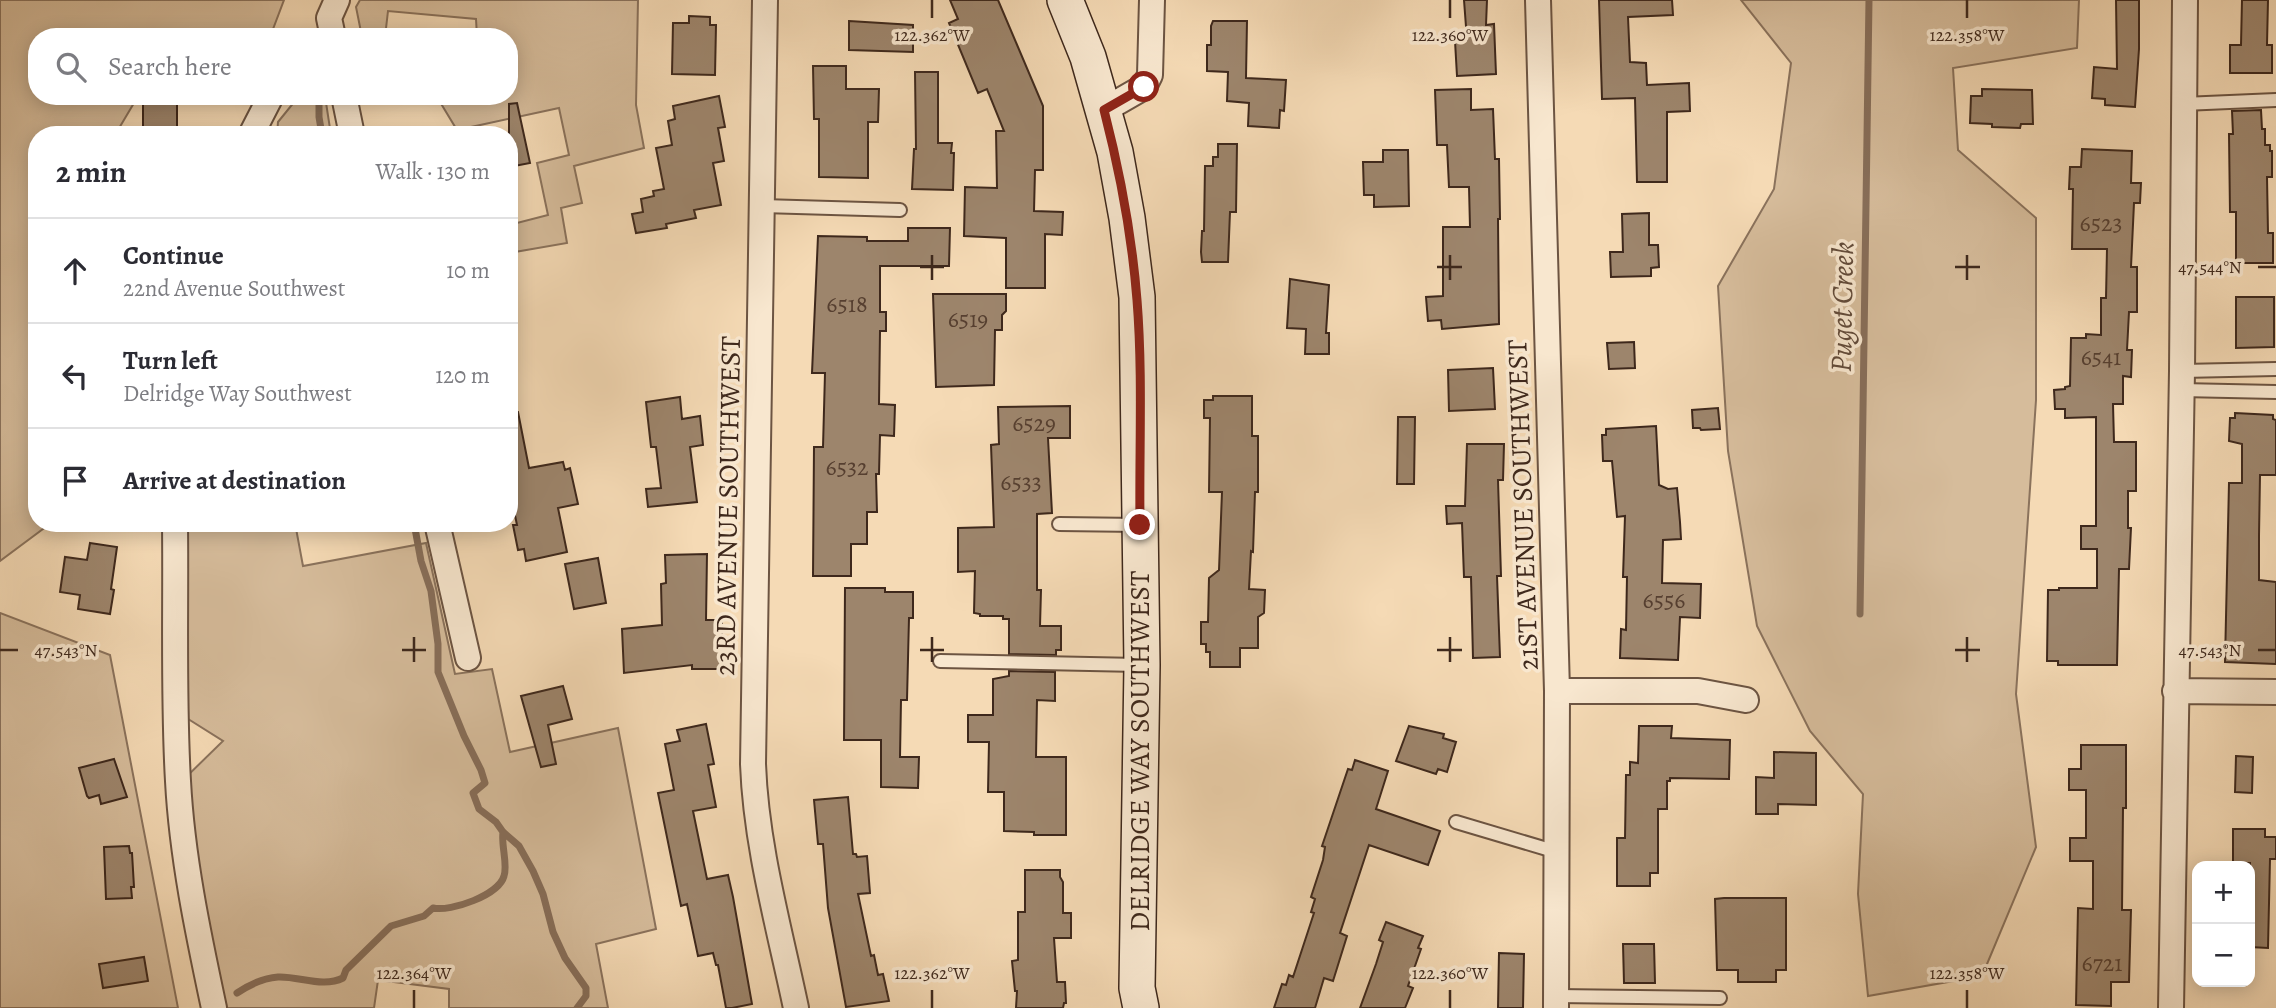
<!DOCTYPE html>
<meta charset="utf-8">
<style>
body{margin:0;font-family:Alegreya,serif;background:#f2f2f3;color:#2b2b33}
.controls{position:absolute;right:21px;bottom:21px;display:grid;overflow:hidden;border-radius:14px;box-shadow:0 4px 18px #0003}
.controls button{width:63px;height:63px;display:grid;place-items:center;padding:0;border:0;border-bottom:2px solid #e1e1e2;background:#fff;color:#2b2b33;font:35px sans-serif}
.stop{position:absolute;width:21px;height:21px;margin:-16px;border:5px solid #8f2418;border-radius:50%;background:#fff}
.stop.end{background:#8f2418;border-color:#fff;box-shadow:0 2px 7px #0008}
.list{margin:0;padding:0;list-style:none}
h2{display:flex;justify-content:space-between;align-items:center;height:91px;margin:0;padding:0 28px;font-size:30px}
h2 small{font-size:23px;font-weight:400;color:#7c7c81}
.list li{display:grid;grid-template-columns:46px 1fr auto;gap:21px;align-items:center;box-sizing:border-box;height:105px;padding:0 28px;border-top:2px solid #e1e1e2}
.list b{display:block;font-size:26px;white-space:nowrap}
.list p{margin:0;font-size:23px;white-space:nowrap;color:#7c7c81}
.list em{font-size:23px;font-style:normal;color:#7c7c81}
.icon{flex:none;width:38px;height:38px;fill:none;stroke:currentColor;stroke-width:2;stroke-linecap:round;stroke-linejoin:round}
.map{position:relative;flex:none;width:2276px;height:1008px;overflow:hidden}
.search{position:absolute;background:#fff;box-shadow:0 4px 18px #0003;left:28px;top:28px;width:490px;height:77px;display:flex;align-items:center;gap:18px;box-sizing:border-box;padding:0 24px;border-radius:28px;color:#7c7c81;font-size:26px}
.panel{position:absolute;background:#fff;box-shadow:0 4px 18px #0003;left:28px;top:126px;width:490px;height:406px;border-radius:28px}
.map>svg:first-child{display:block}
</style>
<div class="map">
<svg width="2276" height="1008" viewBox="0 0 2276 1008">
<rect width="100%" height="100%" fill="#f5dab5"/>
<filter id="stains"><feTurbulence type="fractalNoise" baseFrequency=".00286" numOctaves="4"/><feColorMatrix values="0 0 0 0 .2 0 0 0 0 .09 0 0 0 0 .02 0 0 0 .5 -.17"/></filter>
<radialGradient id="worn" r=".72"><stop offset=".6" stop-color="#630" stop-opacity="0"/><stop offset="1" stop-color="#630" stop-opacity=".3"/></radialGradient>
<path fill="#d6bc9b" stroke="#8a725c" stroke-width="2" d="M0,0h284l-14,37h-233v59h107l-10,7 -19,32h-78v128l-5,7 5,13v240h14l-51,38z
M360,0h278l-2,105 8,43 -70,18 8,37 -21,5 6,35 -58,10v-28l39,-10 -11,-52 32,-8 -10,-47 -102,22 -20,-33 72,-1v-59h-32l-1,-18 -88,-8 -3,26h-23l-6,-30z
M1741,0h338l-2,48 -124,20 5,82 78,68v182l-20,294 20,153 -54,129 -114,20 -10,-102 5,-100 -53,-63 -53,-105 -29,-175 -10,-165 56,-97 17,-126z
M299,96h26l6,39h-54l1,-13z
M184,523h111l8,43 123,-23 29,131 37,-5 18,83 108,-24 38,201 -60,15 12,64h-159v-19l-71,-9 -4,28h-151l-40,-228 40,-39 -38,-24z
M0,613l110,42 68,353h-178z"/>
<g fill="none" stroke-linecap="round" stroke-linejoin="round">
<path stroke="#876e59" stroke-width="7" d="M319,96v21l3,18
M414,523l7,38 10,30 7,53v28l26,64 17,34 4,13 -12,10 6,16 17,13 7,10 16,14 14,25 10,23 10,38 12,26 21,30v8l-9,12
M1860,614l9,-614
M237,993c12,-8 26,-15 41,-16 21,-1 45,11 65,1l3,-8 45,-44 33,-10 9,-8c18,4 66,-13 71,-32 4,-12 -3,-30 -1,-44"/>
</g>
<path fill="#9d856c" stroke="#3e281c" stroke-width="2" d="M950,0h48l45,106v64h-8l-1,41 29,1 -1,23 -17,-1v54h-39v-50l-42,-2 1,-49 32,1 -1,-57h8l-17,-42 -9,4 -29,-70 9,-4z
M1464,0h23l-1,25 8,-1 2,50 -39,2 -2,-35 12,-1z
M1599,0h73l1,15 -45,2 2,45 16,1 1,22 42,-2 1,28 -23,1v70h-30l-2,-84 -33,1z
M2116,0h23v49l-4,58 -30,-2v-6l-13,-1 2,-31 23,2z
M2242,0h26l-1,45h5v28h-42v-28h11z
M689,16l21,1v8h6l-1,50 -43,-1 1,-51h16z
M849,21l64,4v27l-64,-2z
M1213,21h34l-1,57 40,2 -2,31 -4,-1 -1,18 -31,-2 1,-23 -22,-2 1,-29 -21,-1v-26h4v-19z
M813,66h33v23h33l-1,33h-10v56l-49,-1v-58h-5z
M915,72h23v71h14l-1,10h3l-1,37 -41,-1 2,-40h2z
M1471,89v21l22,-1 2,50h4l1,60h-2l1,105 -57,5 -1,-9 -13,1 -2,-24 17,-1v-69h27l-1,-40h-20l-2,-42h-10l-2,-55z
M1982,89l50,1 1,34h-12l-1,4 -28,-1v-3l-22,-1 1,-27h11z
M719,96l6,31 -7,1 6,33 -11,2 8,42 -27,5 2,8 -30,6 1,4 -31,5 -4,-19 11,-2 -2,-13 13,-3 -1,-5 11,-2 -8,-41 16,-3 -4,-24 7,-2 -2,-13z
M143,102h34v33h-34z
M517,103l13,60 -21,4v-63z
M2261,110l1,19h3v16h5v6h2v26h-5l1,56h5v30h-37v-51h-6l-1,-78h4l-1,-23z
M1218,144h19l-1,68h-6l-2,50h-26l-1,-10 1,-21h2l1,-65h8v-9h5z
M2082,149l50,2 -1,32h10l-1,20h-6l-3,64h6v45h-8l-2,38h5l-1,27 -8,-1v28h-10l1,38h22v49h-8v37h3l-2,41h-10l-2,96h-59v-4h-11l1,-71h11v-2h38v-39h-16v-23h15v-109l-31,1v-9h-10l-1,-19 11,-1v-2l5,-1 1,-48h15v-4l15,1v-37h5l1,-49h-35l1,-60h-4l1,-22h11z
M1383,150h25l1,56 -35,1v-12h-10l-1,-33h20z
M1649,213v32h9l1,22 -8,1v8l-40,1 -1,-25h13l-1,-38z
M908,228h42l-1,38h-69v46h6v19h-6l-1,73 16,1 -1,31 -14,-1 -1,39h-3l1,38h-10v32h-16v32h-38l1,-129h9l2,-74h-13l6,-137 49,1v4h41z
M1290,279l39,6 -3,48h3v21h-24l1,-25 -19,-1z
M933,294h73v17l-4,4v15h-7l-1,55 -58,2z
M2236,297h38v50l-38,1z
M1634,342l1,26 -26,1 -2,-26z
M1493,368l2,41 -46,2 -1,-41z
M1213,396h39v40h6v56h-3l-2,60 -2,-1 -2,38 16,1 -1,23 -6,4v31h-18v19h-30v-15h-4v-8h-5v-22h7l1,-44 10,-8 3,-78h-13l1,-74h-6v-18h9z
M680,397l2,22 18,-3 3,29 -13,2 7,55 -49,5 -2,-18 15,-1 -5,-41h-5l-5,-45z
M1070,406v32h-22l4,75 -15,1v76h4l-1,36h21v24h-5v5l-47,-1v-35h-6v-3h-23v-2l-6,-1 1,-42 -17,1v-44l36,-1 -3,-82 8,-1 -1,-37z
M1718,408l2,21 -19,1 -1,-2h-7l-1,-18z
M518,412l11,56 34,-6 2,8 5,-2 8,36 -20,4 9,44 -41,9 -2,-12 -6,1 -5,-25h4l-8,-39v-73z
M2235,413l38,2v4l3,1v55h-16l-1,61v44l17,2v82l-51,-2 4,-179h13v-39l-13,-3 1,-23h5z
M1398,417h17l-1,67h-17z
M1656,426l3,59 9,4 9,-1 3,34 1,17 -18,1 -1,43 39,1 -1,34 -20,-1 -2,43 -58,-2 1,-29 5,1 1,-53h-4l2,-61 -8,1 -5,-56h-9l-1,-26h4v-6z
M1467,444h37l-1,36h-5l3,96h-4l3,81 -27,1 -2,-81h-7l-2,-54 -15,1 -1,-18h19z
M90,543l27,4 -6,42 3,1 -4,24 -32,-5 2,-14 -20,-3 5,-35 22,3z
M707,554l-1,66h16v49h-30v-4l-68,8 -2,-44 40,-4 -1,-41 5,-1 -1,-28z
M598,558l8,45 -32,6 -9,-45z
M845,588h40v4h28v26h-4l-2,82h-6l-1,57h19l-1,31 -37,-1v-47h-37z
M1009,671l46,1v29l-18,-1 -1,57h30v78h-32v-3l-30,-1v-39h-16l1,-50h-21v-27h25v-36l16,-3z
M563,686l9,33 -24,6 8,39 -15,3 -20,-71z
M706,724l8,40 -6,1 8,42 -23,4 14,68 21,-4 5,22 19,107 -20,4h-6l-8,-43h-2l-3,-12 -15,3 -11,-52 -6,2 -23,-113 16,-3 -9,-46 15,-3 -3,-11z
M1409,726l35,8 -1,4 13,4 -9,30 -9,-3 -2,5 -40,-13z
M1639,726h33l-1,12 59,2 -1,39 -59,-1v3h-3v28h-9v64h-8v13h-33v-48h8l1,-63h4v-13l8,1z
M2081,745h45v63h-3l-1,102h9l-2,72h-18v24l-35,-1 2,-97 15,1v-48h-23v-23h16v-48h-17v-21h12z
M1774,752l42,1v52l-38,-1v10h-22v-37l18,1z
M2236,756l17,1 -1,36 -17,-1z
M114,759l13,38 -26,7 -2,-9 -10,3 -2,-2 -8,-28z
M1355,760l33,11 -12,38 64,22 -12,34 -59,-20 -29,88 7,3 -14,45 -9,-3 -9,30h-41l8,-24 4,1 3,-10 4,2 21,-64 -3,-1 4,-13 -4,-2 12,-37 2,-13 -3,-1 26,-77 4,1z
M848,797l5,57h3l1,3 10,-1 3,37 -12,1 13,62 3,-1 4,20 5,-1 6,27 -43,6 -18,-99 -5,-64h-5l-4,-44z
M2233,829h32v8h11v22h-6l-2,89 -18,-1v-84h-17z
M129,846l1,7h2l2,34h-3l1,11 -26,1 -2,-52z
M1025,870h35v7l3,5v31h8v25h-17l3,44h8l1,21h-2l-1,5h-47l1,-17h-2l-3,-30 6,-1v-48h7z
M1724,898h62v72h-10v12h-38v-12h-21l-2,-71z
M1386,922l37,14 -5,12 3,1 -13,37 5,2 -8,20h-45l16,-44 7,-22 -4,-2z
M1623,944h31l1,39h-31z
M1499,953l25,1 -1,54h-25z
M144,957l4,24 -45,7 -4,-24z"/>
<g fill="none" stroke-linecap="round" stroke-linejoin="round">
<defs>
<path id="service" d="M2183,104l93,-4
M762,206l138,4
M2182,371l94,-2
M2181,390l95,2
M1059,524l81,1
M940,661l199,4
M1456,822l101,30
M1556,996l164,2"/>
<path id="minor" d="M765,0l-12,764c3,82 26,163 43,244
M1538,0l19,691 -1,317
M333,37l-4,-19 8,-18
M344,96l8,39
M1104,110l40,-23 6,-12 2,-75
M251,135l20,-39
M175,523c1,86 -2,172 3,258 4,76 20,152 36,227
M437,523l31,135
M1557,691h141l48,9
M2175,691l101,1
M2171,1008l11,-637 3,-371"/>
<path id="secondary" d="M1065,0l23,57 27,95 12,66 10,79 5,368 -5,323 4,20"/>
</defs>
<use href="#service" stroke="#6c5442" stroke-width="16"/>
<use href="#minor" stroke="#6c5442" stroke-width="28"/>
<use href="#secondary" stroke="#3e281c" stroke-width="38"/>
<use href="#service" stroke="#f8e7cf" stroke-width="12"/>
<use href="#minor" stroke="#f8e7cf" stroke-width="24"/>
<use href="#secondary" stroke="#f8e7cf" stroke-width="35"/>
</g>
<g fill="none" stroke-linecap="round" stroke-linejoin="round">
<path stroke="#8f2418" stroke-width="9" d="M1140,525c-1,-74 3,-150 -3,-225 -5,-64 -17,-128 -33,-190l40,-23"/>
</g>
<path fill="none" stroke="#3e281c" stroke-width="2.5" d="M932,0v18M1450,0v18M1967,0v18M932,255v25M1450,255v25M1967,255v25M920,267h24M1437,267h25M1955,267h25M2258,267h18M414,637v25M932,637v25M1450,637v25M1967,637v25M0,650h18M402,650h24M920,650h24M1437,650h25M1955,650h25M2258,650h18M414,990v18M932,990v18M1450,990v18M1967,990v18"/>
<g text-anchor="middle" stroke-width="7" stroke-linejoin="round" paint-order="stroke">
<g font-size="24" fill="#563f30">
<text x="2101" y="231">6523</text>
<text x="847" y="312">6518</text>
<text x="968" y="327">6519</text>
<text x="2101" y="365">6541</text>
<text x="1034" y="431">6529</text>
<text x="847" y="475">6532</text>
<text x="1021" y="490">6533</text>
<text x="1664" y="608">6556</text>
<text x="2102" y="971">6721</text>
</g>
<g font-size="28" fill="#3e281c" stroke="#f8e7cf">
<text transform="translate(1522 505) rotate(-92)" y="10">21ST AVENUE SOUTHWEST</text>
<text transform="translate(727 506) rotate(-89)" y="10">23RD AVENUE SOUTHWEST</text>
<text transform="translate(1139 751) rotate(-90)" y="10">DELRIDGE WAY SOUTHWEST</text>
</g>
<g font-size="30" font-style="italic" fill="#624b3a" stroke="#f8e7cf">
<text transform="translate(1842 307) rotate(-89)" y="10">Puget Creek</text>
</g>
</g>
<g font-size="18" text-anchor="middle" fill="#3e281c" stroke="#f8e7cf" stroke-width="7" stroke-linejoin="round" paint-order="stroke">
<text x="932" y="41">122.362°W</text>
<text x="1450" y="41">122.360°W</text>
<text x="1967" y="41">122.358°W</text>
<text x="2210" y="273">47.544°N</text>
<text x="66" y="656">47.543°N</text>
<text x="2210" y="656">47.543°N</text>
<text x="414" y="979">122.364°W</text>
<text x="932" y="979">122.362°W</text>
<text x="1450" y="979">122.360°W</text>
<text x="1967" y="979">122.358°W</text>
</g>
<rect width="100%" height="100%" filter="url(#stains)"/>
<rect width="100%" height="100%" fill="url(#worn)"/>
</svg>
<div class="controls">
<button>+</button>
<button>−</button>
</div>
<div class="stop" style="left:1144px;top:87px"></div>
<div class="stop end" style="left:1140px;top:525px"></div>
<div class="search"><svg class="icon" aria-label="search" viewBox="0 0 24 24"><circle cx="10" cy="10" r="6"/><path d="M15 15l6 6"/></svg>Search here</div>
<section class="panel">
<h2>2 min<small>Walk · 130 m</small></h2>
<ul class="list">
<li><svg class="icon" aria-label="ahead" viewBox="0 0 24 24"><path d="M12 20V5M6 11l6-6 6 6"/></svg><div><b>Continue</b><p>22nd Avenue Southwest</p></div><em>10 m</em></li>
<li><svg class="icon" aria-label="left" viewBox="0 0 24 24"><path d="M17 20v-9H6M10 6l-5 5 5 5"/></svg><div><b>Turn left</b><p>Delridge Way Southwest</p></div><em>120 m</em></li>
<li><svg class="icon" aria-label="arrive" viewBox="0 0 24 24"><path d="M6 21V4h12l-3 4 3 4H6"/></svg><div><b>Arrive at destination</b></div></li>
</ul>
</section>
</div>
